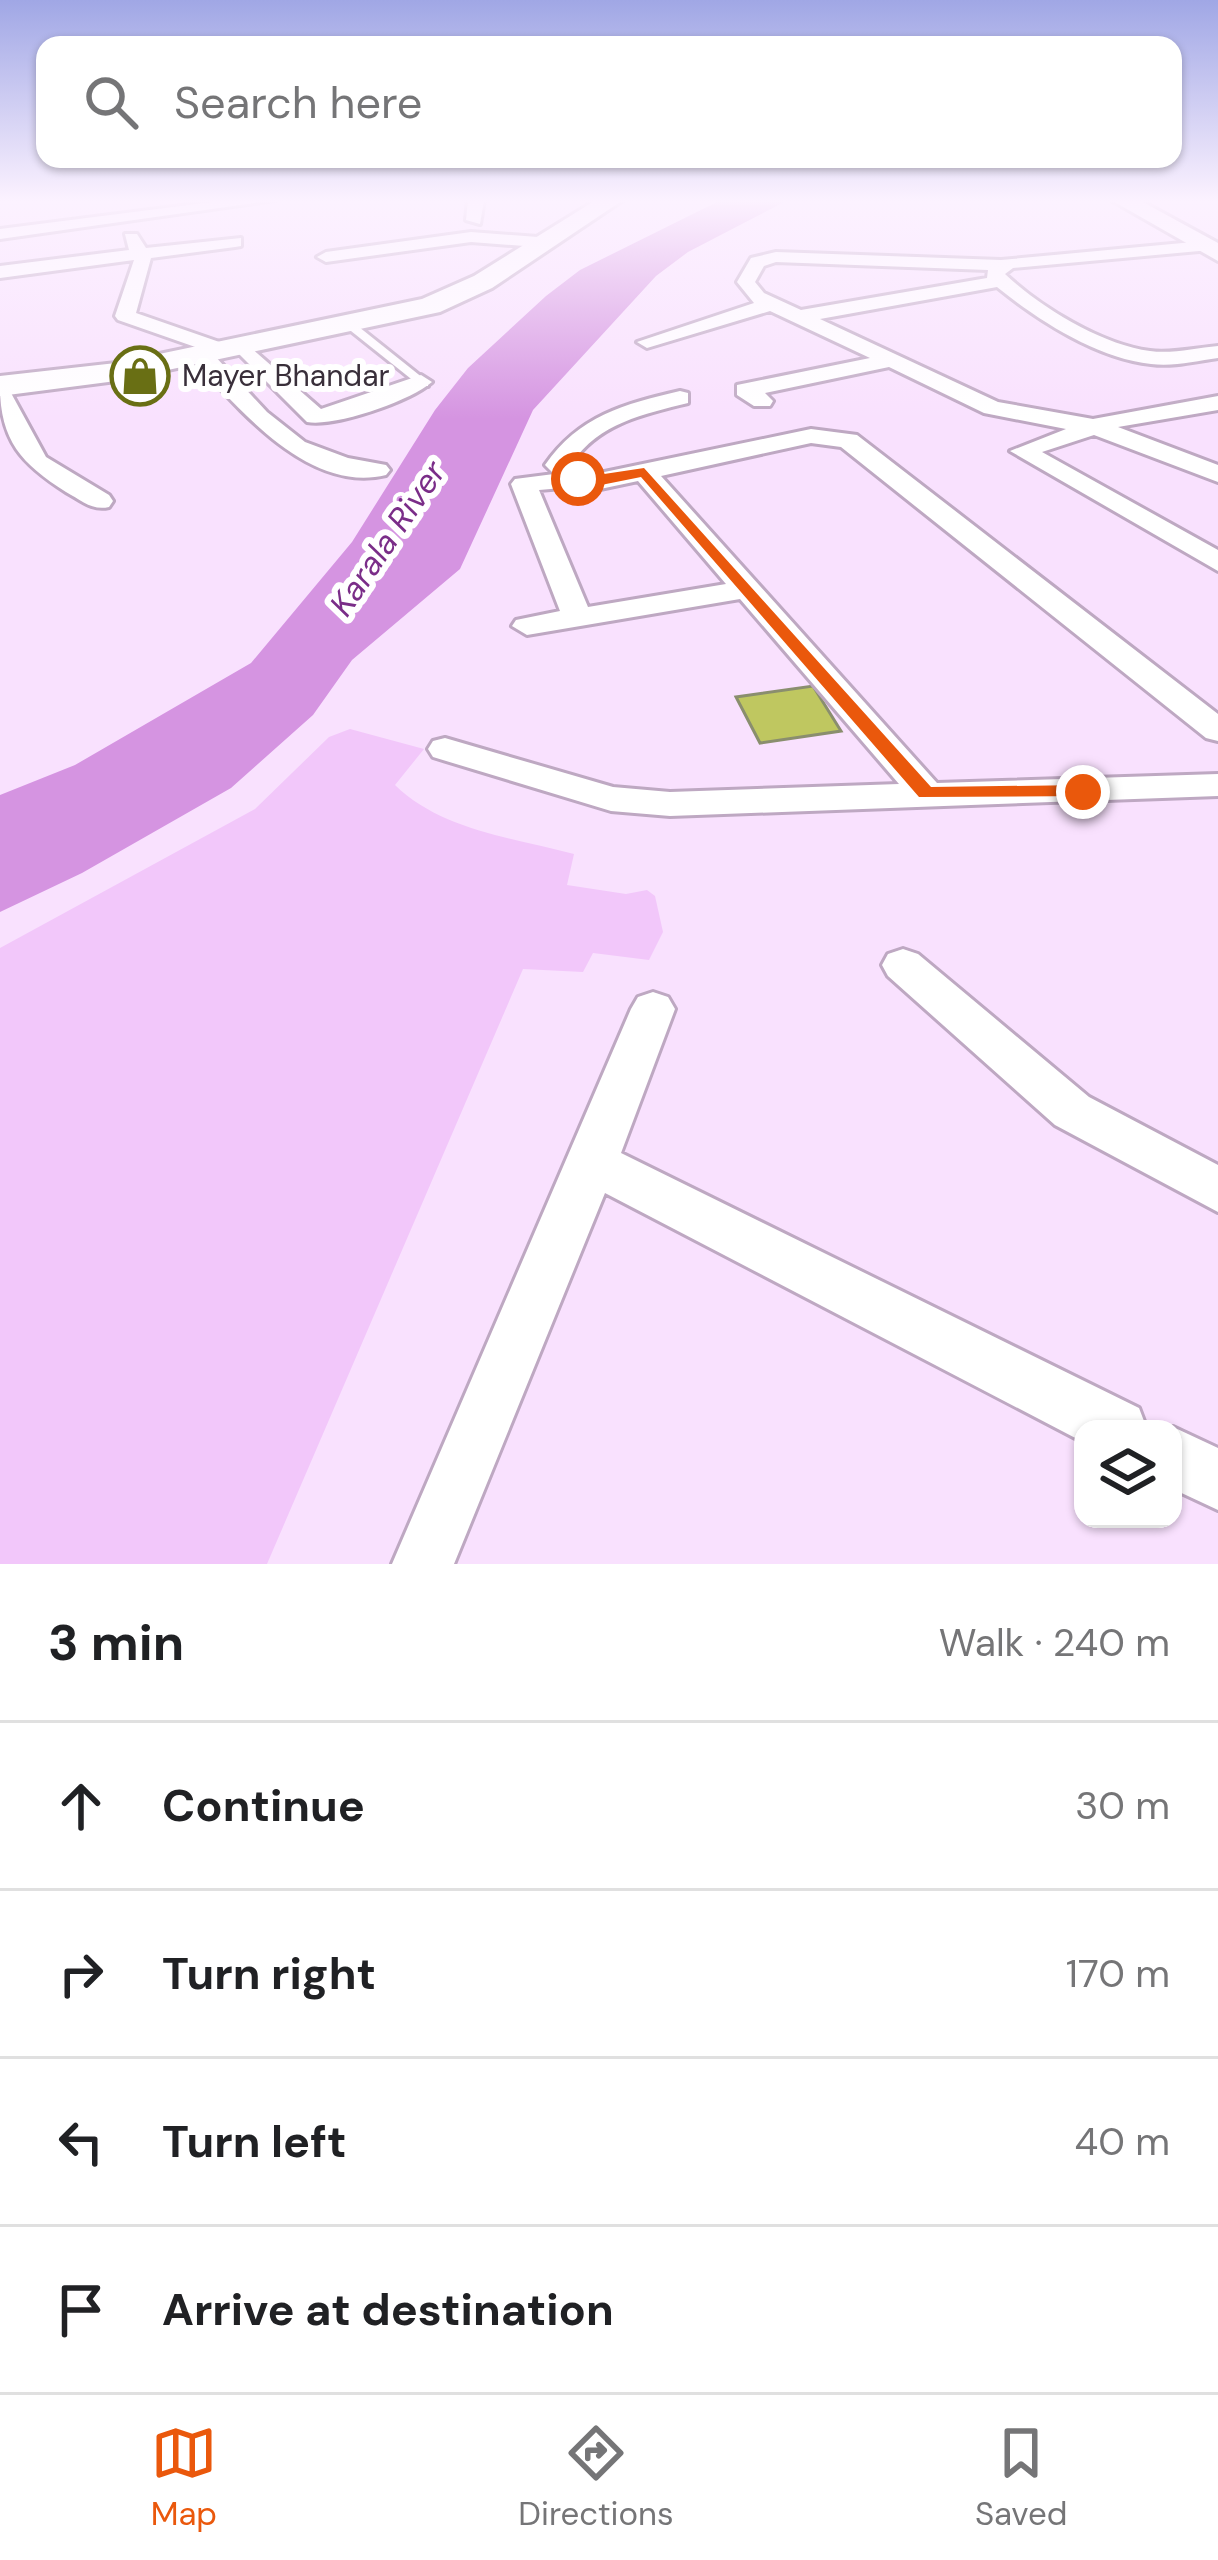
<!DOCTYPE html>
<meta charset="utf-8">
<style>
body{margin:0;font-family:"DM Sans",sans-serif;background:#f6f6f6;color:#202124}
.controls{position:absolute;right:36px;bottom:36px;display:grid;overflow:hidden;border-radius:24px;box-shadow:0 3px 9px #0004}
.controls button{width:108px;height:108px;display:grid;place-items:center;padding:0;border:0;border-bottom:3px solid #e0e0e0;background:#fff;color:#202124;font:60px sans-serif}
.stop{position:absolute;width:36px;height:36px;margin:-27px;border:9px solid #ea580c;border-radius:50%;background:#fff}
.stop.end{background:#ea580c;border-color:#fff;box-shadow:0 3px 12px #0008}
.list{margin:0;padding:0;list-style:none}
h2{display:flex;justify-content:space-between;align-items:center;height:156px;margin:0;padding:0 48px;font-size:51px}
h2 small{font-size:39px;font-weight:400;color:#757577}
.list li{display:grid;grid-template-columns:78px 1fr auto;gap:36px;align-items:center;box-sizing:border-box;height:168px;padding:0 48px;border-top:3px solid #e0e0e0}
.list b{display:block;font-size:45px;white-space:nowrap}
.list em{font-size:39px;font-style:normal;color:#757577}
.icon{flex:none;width:66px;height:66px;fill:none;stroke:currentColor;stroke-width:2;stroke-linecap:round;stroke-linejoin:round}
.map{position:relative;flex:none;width:1218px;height:1564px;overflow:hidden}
.search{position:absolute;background:#fff;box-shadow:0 3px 9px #0004;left:36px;right:36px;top:36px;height:132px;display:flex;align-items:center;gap:30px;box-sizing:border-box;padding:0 42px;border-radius:24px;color:#757577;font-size:45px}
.sheet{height:828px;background:#fff}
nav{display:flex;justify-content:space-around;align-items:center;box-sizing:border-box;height:168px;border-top:3px solid #e0e0e0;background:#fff;font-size:33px;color:#757577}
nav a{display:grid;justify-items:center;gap:6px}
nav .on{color:#ea580c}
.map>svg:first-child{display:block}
</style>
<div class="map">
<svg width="1218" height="1564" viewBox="0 0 1218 1564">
<rect width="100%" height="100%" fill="#f9e1fe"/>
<path fill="#f2c7fa" d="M350,729l74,20 -29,36c46,45 118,53 179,69l-7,31 59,9 21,-4 8,6 8,36 -14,28 -56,-7 -10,19 -60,-3 -256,595h-267v-616l255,-139 74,-72z"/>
<path fill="#d594e1" d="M721,200h67l-100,52 -32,24 -123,134 -73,159 -108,91 -39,55 -82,73 -149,85 -82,39v-117l75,-30 176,-102 101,-121 83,-132 33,-42 78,-72 34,-26z"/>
<path fill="#bfc760" stroke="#8a8e6e" stroke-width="3" d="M813,686l28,45 -81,12 -24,-46z"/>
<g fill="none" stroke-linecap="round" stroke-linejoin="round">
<defs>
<path id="lane" d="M346,323h8l74,59v4h-8l-74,-59z"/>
<path id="street" d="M228,200h47l-275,39v-10z
M468,200h16l-4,24 -14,-4z
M471,232l67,5 9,5 -9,5 -67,-5 -145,20 -9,-5 9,-5z
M125,234h12l9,14 95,-10v8l-6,1 -84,11 -15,55 92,32v8h-16l55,59 38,30 43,16 38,7 4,5 -4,5c-77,19 -147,-66 -192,-115l-3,-5 10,-6 -83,-29 -3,-4 19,-56 -134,18v-12l129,-16z
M1204,241l9,5 -3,4 -197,18 -8,6c35,33 97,71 145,77 22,3 46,-3 68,-5v12c-22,3 -45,9 -67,6 -54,-6 -112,-43 -154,-77l-177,32 178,83 95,17 125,-23v14l-100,17 100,38v17l-124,-47 -52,17 176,98v21l-208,-120 56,-22 -82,-16 -95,-46 -124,26 8,8 -3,5h-16l-17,-11v-10l133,-27 -100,-47 -123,37 -10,-6 117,-39 -17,-21 14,-24 25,-6 225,8zM776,262l212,8 -1,8 -186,32 -37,-17 -9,-11 9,-16z
M243,341l78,68 100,-34 11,7c-22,19 -96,45 -125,40l-71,-71v-8z
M0,386l11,7 35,64 63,38 4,6 -4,6c-17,4 -28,-7 -43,-15 -44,-28 -66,-51 -66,-106z
M680,391l8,2v10c-44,11 -89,20 -116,60l18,12 221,-46 46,6 361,279v27l-12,-3 -365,-291 -30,-4 -150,33 276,307 281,-9v22l-548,20 -59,-5 -178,-54 -5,-8 5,-8 12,-3 168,49 57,5 229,-8 -159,-185 -213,36 -15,-9 4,-6 44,-9 -49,-127 4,-5 39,-5 -9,-9c34,-49 79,-61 135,-74zM638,481l88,103 -138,23 -49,-117 35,-3 12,5z
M903,949l15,5 171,143 129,68v47l-163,-87 -167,-149 -6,-11 6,-11z
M653,992l15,5 7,12 -54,144 518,255 8,21h-64v13l-478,-249 -151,371h-62l239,-555 7,-12z
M1173,1427l45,21v62l-45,-21v-60h-4z"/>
<path id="secondary" d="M596,200h27l-131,88 -52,24 -324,69 -116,15v-20l116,-13 306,-64 52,-23z
M1111,200h28l79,43v18z"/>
</defs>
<use href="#lane" stroke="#bea8c2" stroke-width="6"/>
<use href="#street" stroke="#bea8c2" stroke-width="6"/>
<use href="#secondary" stroke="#bea8c2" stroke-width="6"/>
<use href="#lane" fill="#fff" fill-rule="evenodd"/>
<use href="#street" fill="#fff" fill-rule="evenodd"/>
<use href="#secondary" fill="#fff" fill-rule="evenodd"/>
</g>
<linearGradient id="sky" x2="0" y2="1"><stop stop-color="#a0a7e5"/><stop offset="0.48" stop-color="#fcf2ff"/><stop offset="1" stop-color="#fcf2ff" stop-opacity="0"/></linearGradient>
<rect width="1218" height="419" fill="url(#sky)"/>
<path fill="#ea580c" d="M644,468l287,319 152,-2 7,2v9l-171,1 -278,-320 -55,11 -15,-9z"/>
<defs>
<symbol id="shop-ring" viewBox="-11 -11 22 22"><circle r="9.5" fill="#fff" stroke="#696f14" stroke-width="1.5"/><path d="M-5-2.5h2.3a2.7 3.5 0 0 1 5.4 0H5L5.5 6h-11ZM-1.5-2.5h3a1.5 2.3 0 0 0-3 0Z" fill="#696f14"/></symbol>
</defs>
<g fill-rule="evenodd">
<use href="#shop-ring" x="107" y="343" width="66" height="66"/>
</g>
<g text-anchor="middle" stroke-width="12" stroke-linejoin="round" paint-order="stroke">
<g font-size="30" fill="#392f3a" stroke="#fff" text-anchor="start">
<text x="182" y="386">Mayer Bhandar</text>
</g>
<g font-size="33" font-style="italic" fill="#7a2d88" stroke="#fff">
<text transform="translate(387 538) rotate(-56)" y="12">Karala River</text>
</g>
</g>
</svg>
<div class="controls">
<button><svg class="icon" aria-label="layers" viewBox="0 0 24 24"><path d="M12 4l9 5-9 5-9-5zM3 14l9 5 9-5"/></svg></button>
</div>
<div class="stop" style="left:578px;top:479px"></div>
<div class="stop end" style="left:1083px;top:792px"></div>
<div class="search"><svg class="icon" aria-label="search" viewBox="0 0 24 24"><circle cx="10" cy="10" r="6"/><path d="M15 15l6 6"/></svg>Search here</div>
</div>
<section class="sheet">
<h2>3 min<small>Walk · 240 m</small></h2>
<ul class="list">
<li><svg class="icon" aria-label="ahead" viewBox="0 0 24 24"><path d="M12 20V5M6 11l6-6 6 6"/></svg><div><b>Continue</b></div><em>30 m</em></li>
<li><svg class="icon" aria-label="right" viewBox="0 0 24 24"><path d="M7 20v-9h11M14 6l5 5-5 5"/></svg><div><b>Turn right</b></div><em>170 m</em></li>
<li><svg class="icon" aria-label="left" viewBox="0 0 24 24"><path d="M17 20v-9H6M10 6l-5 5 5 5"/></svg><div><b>Turn left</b></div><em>40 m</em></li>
<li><svg class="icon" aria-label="arrive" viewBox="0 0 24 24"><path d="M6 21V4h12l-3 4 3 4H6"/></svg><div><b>Arrive at destination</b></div></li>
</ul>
</section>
<nav>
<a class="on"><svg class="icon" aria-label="map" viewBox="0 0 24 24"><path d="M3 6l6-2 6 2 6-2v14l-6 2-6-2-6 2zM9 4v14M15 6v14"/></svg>Map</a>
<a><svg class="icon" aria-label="directions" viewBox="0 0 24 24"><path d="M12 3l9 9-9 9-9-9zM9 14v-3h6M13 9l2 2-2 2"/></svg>Directions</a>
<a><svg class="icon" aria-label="saved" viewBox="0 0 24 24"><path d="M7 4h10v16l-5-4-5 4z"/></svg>Saved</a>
</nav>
